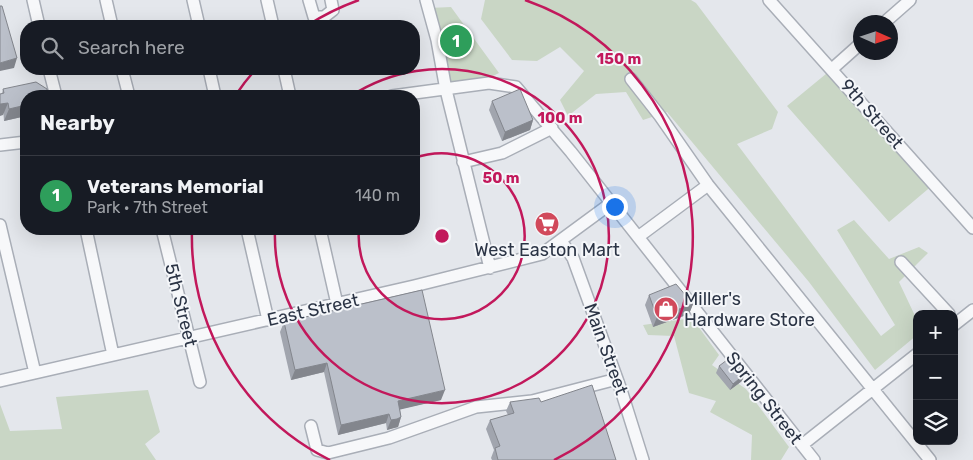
<!DOCTYPE html>
<meta charset="utf-8">
<style>
body{margin:0;font-family:Rubik,sans-serif;background:#20242c;color:#f1f3f6}
.controls{position:absolute;right:15px;bottom:15px;display:grid;overflow:hidden;border-radius:10px;box-shadow:0 5px 20px #0002}
.controls button{width:45px;height:45px;display:grid;place-items:center;padding:0;border:0;border-bottom:1px solid #363941;background:#171b24;color:#f1f3f6;font:25px sans-serif}
.compass{position:absolute;left:853px;top:15px;width:45px;height:45px;border-radius:50%;background:#171b24;box-shadow:0 5px 20px #0002;rotate:93deg}
.you{position:absolute;left:614px;top:206px;width:18px;height:18px;margin:-12px;border:4px solid #fff;border-radius:50%;background:#1a73e8;box-shadow:0 0 0 8px #1a73e833}
.badge{display:grid;place-items:center;width:32px;height:32px;border-radius:50%;background:#db2777;color:#fff;font-size:16px;font-weight:700}
.pin{position:absolute;translate:-50% -50%;border:2px solid #fff;box-shadow:0 1px 5px #0006}
.list{margin:0;padding:0;list-style:none}
h2{display:flex;justify-content:space-between;align-items:center;height:65px;margin:0;padding:0 20px;font-size:21px}
h2 small{font-size:16px;font-weight:400;color:#9ea1a6}
.list li{display:grid;grid-template-columns:32px 1fr auto;gap:15px;align-items:center;box-sizing:border-box;height:80px;padding:0 20px;border-top:1px solid #363941}
.list b{display:block;font-size:19px;white-space:nowrap}
.list p{margin:0;font-size:16px;white-space:nowrap;color:#9ea1a6}
.list em{font-size:16px;font-style:normal;color:#9ea1a6}
.icon{flex:none;width:28px;height:28px;fill:none;stroke:currentColor;stroke-width:2;stroke-linecap:round;stroke-linejoin:round}
.map{position:relative;flex:none;width:973px;height:460px;overflow:hidden}
.search{position:absolute;background:#171b24;box-shadow:0 5px 20px #0002;left:20px;top:20px;width:400px;height:55px;display:flex;align-items:center;gap:12px;box-sizing:border-box;padding:0 18px;border-radius:20px;color:#9ea1a6;font-size:19px}
.panel{position:absolute;background:#171b24;box-shadow:0 5px 20px #0002;left:20px;top:90px;width:400px;height:145px;border-radius:20px}
.map>svg:first-child{display:block}
</style>
<div class="map">
<svg width="973" height="460" viewBox="0 0 973 460">
<rect width="100%" height="100%" fill="#e4e7ec"/>
<path fill="#c9d6c5" d="M485,0h206l5,3 82,109 -6,17 -35,15 144,192 14,-11 -58,-95 17,-10 35,39 30,-12 9,6 -29,29 18,38v15l-42,35 -66,-88 -142,-170 -24,8 -17,-28 -30,2 -28,22 -8,-16 24,-29 -24,-24 -23,14 -25,-1 -31,-41z
M451,7l48,66 -26,13 -27,4 -17,-82z
M832,69l102,115 -45,38 -102,-116z
M692,318l27,37 -7,10 34,24 43,58 -8,13h-30l1,-25 -42,-23 6,-11 -27,-8 -15,-57 -26,-1 -5,-10z
M148,390l12,42 -15,12 11,16h-156v-56l10,27 52,-2 -6,-32z"/>
<g fill="none" stroke-linecap="round" stroke-linejoin="round">
<defs>
<path id="minor" d="M33,0l6,26
M106,0l6,26
M193,0l6,26
M267,0l6,26
M309,0l5,17h10l9,-7 -2,-10
M426,0l11,40 9,50 44,178
M769,0l204,228
M885,22l25,-22
M49,69l7,27
M122,69l7,27
M209,69l6,27
M284,69l6,27
M832,69l28,-25
M631,79l29,37 48,69 222,275
M392,96l97,-13 27,4 55,65 243,308
M0,145l26,-3
M463,162l39,-9 50,-25
M0,225l35,148
M86,229l27,126
M162,229l38,153
M247,229l21,91
M320,229l17,75
M638,237l70,-52
M561,241l12,17 48,132 22,70
M901,262l48,52
M954,325l19,-15
M0,381l414,-95 128,-32 68,-50
M311,426l6,24 11,3 61,-15 87,-31 56,-6 85,-22
M802,445l115,-91"/>
</defs>
<use href="#minor" stroke="#a9aeb7" stroke-width="14"/>
<use href="#minor" stroke="#f7f8fa" stroke-width="11"/>
</g>
<path fill="#a1a5ae" d="M3,89l44,5v2h-21v20l-22,5 -2,-27z
M492,101l41,19 -3,10 -28,11 -13,-31z
M649,295l44,9 -4,10 -36,13 -8,-22z
M284,322l157,78 -41,9 1,8 -3,10 -5,1 -6,2 -1,-7 -48,12 -14,-63 -33,8 -11,-48z
M719,366l26,8 -3,7 -12,9 -14,-17z
M510,402h31l75,58h-124l-1,-2 3,-8 -8,-21 4,-9 18,-5 -2,-4z"/>
<path fill="#83868d" d="M17,58l-3,10 -14,3v-8z
M8,103l-5,12 -3,1v-12z
M26,105v11l-22,5 5,-12z
M533,120l-3,10 -28,11 3,-9z
M693,304l-4,10 -36,13 4,-10z
M327,363l-3,9 -33,8 4,-10z
M745,374l-3,7 -12,9 3,-6z
M445,390l-4,10 -47,11 4,-10z
M389,414l-3,9 -48,12 3,-10z
M401,417l-3,10 -11,3 4,-10z"/>
<path fill="#bbc0ca" stroke="#83868d" d="M0,6h2l15,52 -17,5z
M36,82l11,7v5l-1,2h-20v9l-17,4 -1,-6 -8,1v-10l4,-1 -1,-4z
M520,89l13,31 -28,12 -13,-31z
M676,284l17,20 -36,13 -8,-22z
M422,290l23,100 -47,11 3,16 -4,2 -6,1 -2,-6 -48,11 -14,-62 -32,7 -11,-48z
M731,357l14,17 -12,10 -14,-18z
M592,385l24,75h-118l-3,-12 5,-2 -10,-26 24,-7 -4,-11 29,-4 2,4z"/>
<g fill="none" stroke="#c2185b" stroke-width="2.5">
<path d="M414 158A83 83 0 1 1 359 229"/>
<path d="M351 96A167 167 0 1 1 275 230"/>
<path d="M330 460A250 250 0 0 1 192 229M235 96A250 250 0 0 1 255 70M308 25A250 250 0 0 1 359 0M525 0A250 250 0 0 1 554 460"/>
</g>
<defs>
<symbol id="supermarket-disc" viewBox="-11 -11 22 22"><circle r="9.5" fill="#d1495b" stroke="#f4f6f9"/><path d="M-6-5.5h2.5l.6 2H6L4.5 2H-2.5L-4.4-4H-6ZM-1.5 3.2a1.3 1.3 0 1 0 .1 0ZM3 3.2a1.3 1.3 0 1 0 .1 0Z" fill="#fff"/></symbol>
<symbol id="shop-disc" viewBox="-11 -11 22 22"><circle r="9.5" fill="#d1495b" stroke="#f4f6f9"/><path d="M-5-2.5h2.3a2.7 3.5 0 0 1 5.4 0H5L5.5 6h-11ZM-1.5-2.5h3a1.5 2.3 0 0 0-3 0Z" fill="#fff"/></symbol>
</defs>
<g fill-rule="evenodd">
<use href="#supermarket-disc" x="533" y="210" width="28" height="28"/>
<use href="#shop-disc" x="652" y="295" width="28" height="28"/>
</g>
<g text-anchor="middle" stroke-width="4" stroke-linejoin="round" paint-order="stroke">
<g font-size="18" fill="#2b3445" stroke="#f4f6f9">
<text transform="translate(872 114) rotate(49)" y="6">9th Street</text>
<text transform="translate(181 305) rotate(76)" y="6">5th Street</text>
<text transform="translate(313 310) rotate(-13)" y="6">East Street</text>
<text transform="translate(606 349) rotate(70)" y="6">Main Street</text>
<text transform="translate(764 398) rotate(52)" y="6">Spring Street</text>
</g>
<g font-size="18" fill="#2b3445" stroke="#f4f6f9">
<text x="547" y="256">West Easton Mart</text>
<text x="684" y="305" text-anchor="start">Miller's<tspan x="684" dy="21">Hardware Store</tspan></text>
</g>
</g>
<circle cx="442" cy="236" r="8" fill="#c2185b" stroke="#f4f6f9" stroke-width="2.5"/>
<g font-size="15" text-anchor="middle" font-weight="bold" fill="#c2185b" stroke="#f4f6f9" stroke-width="4" stroke-linejoin="round" paint-order="stroke">
<text x="619" y="64">150 m</text>
<text x="560" y="123">100 m</text>
<text x="501" y="183">50 m</text>
</g>
</svg>
<div class="controls">
<button>+</button>
<button>−</button>
<button><svg class="icon" aria-label="layers" viewBox="0 0 24 24"><path d="M12 4l9 5-9 5-9-5zM3 14l9 5 9-5"/></svg></button>
</div>
<svg class="compass" viewBox="-18 -18 36 36"><path d="M0-13l5 13h-10z" fill="#e53935"/><path d="M0 13l5-13h-10z" fill="#9ea1a6"/></svg>
<div class="you"></div>
<div class="pin badge" style="left:456px;top:41px;background:#2e9e5b">1</div>
<div class="search"><svg class="icon" aria-label="search" viewBox="0 0 24 24"><circle cx="10" cy="10" r="6"/><path d="M15 15l6 6"/></svg>Search here</div>
<section class="panel">
<h2>Nearby<small></small></h2>
<ul class="list">
<li><span class="badge" style="background:#2e9e5b">1</span><div><b>Veterans Memorial</b><p>Park · 7th Street</p></div><em>140 m</em></li>
</ul>
</section>
</div>
